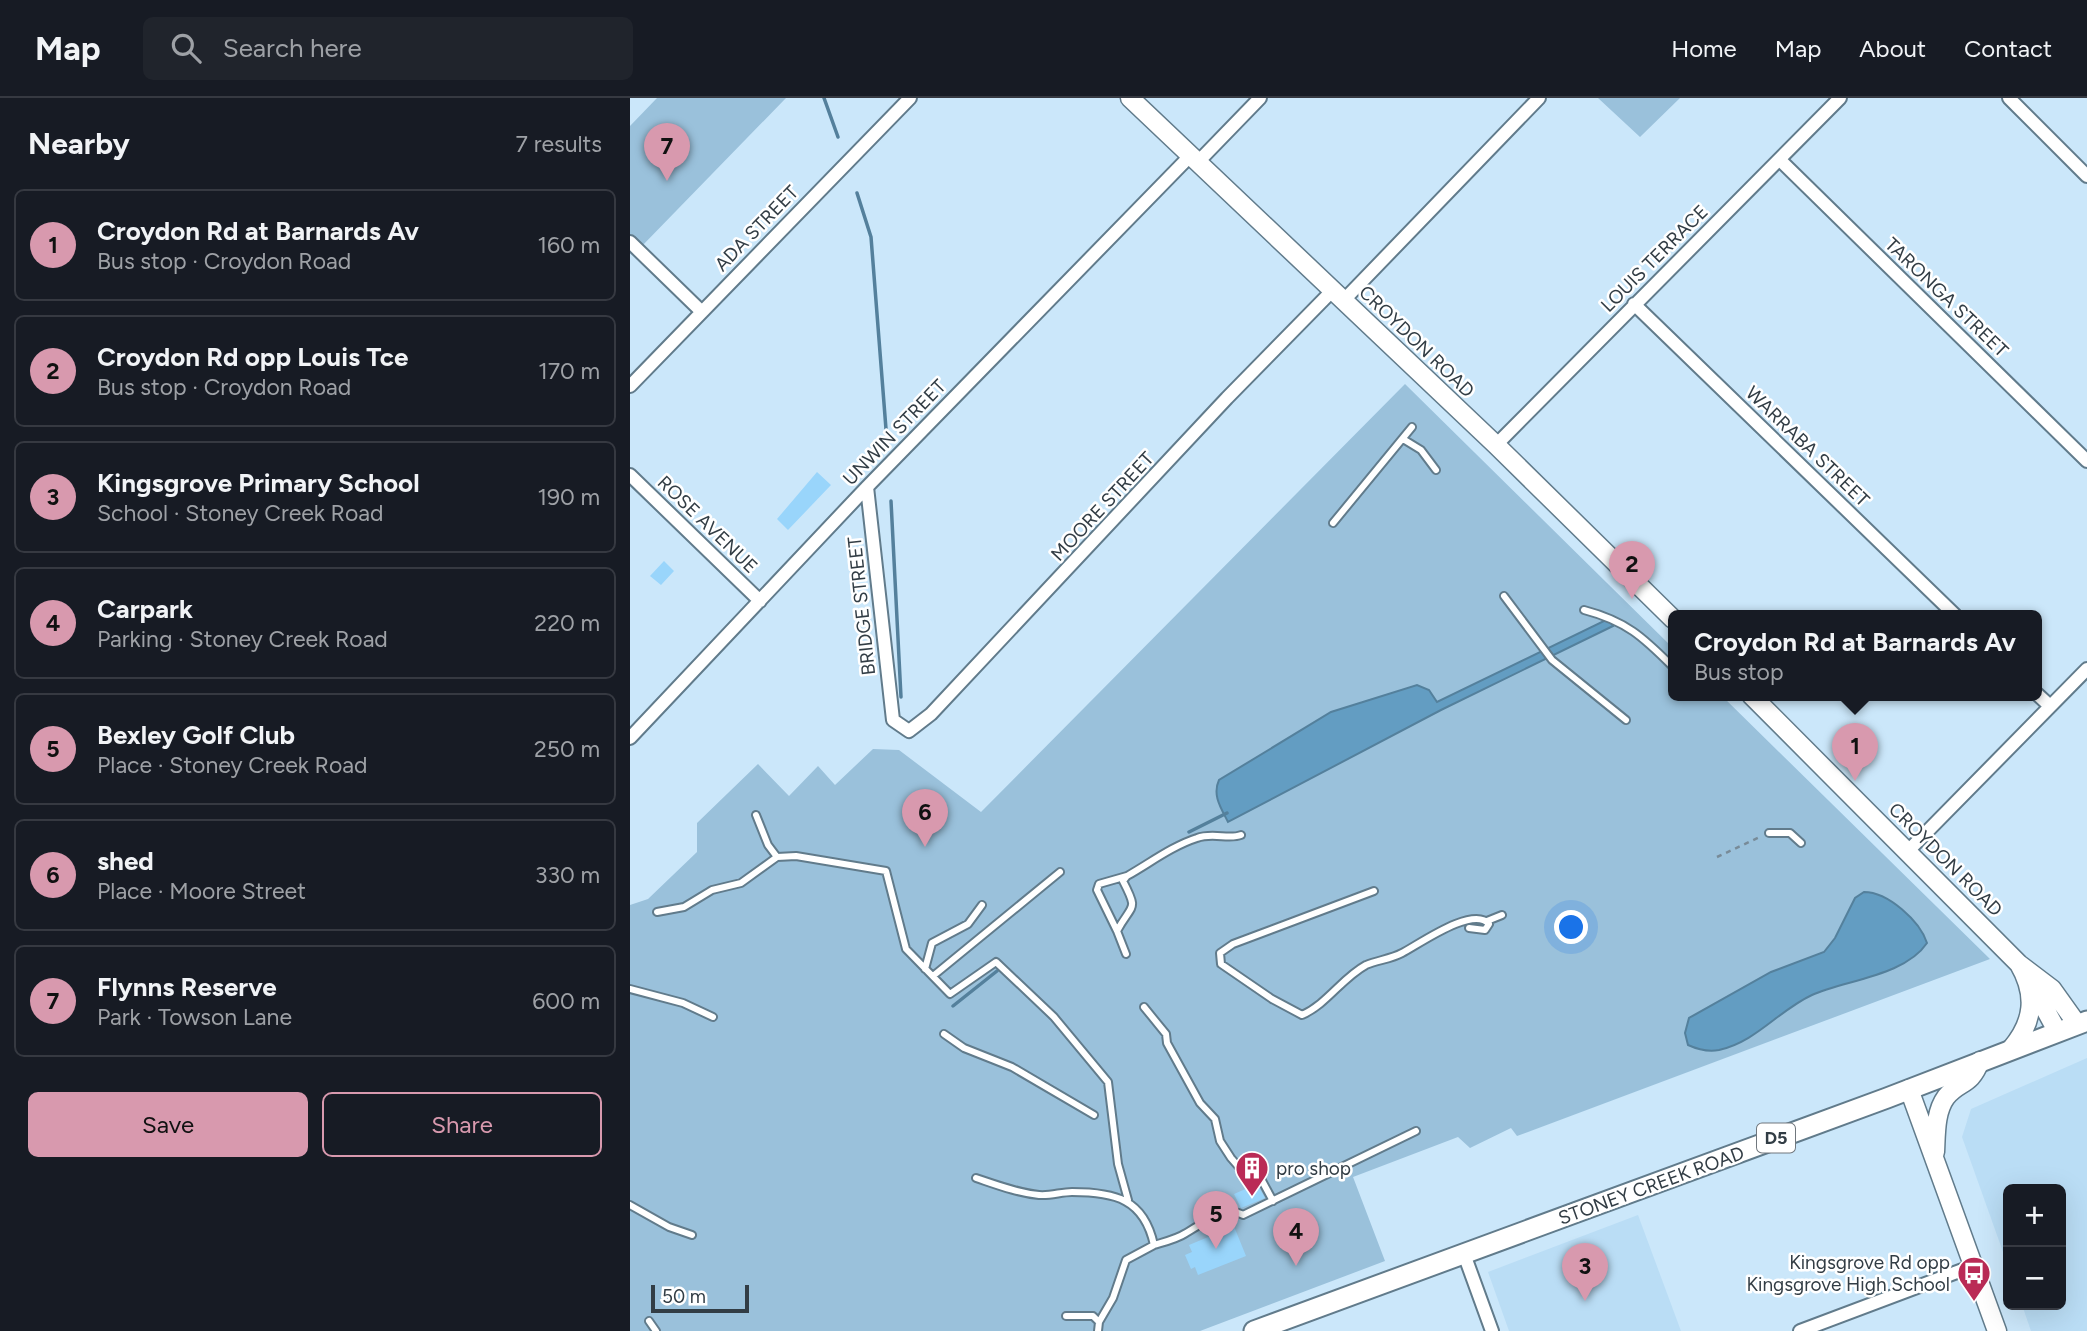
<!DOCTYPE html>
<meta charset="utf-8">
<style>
body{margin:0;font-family:Figtree,sans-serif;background:#20242c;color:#f1f3f6}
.controls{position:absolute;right:21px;bottom:21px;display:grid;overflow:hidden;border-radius:10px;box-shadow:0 7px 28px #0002}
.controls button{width:63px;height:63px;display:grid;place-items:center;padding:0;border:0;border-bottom:2px solid #363941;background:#171b24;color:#f1f3f6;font:35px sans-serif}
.scale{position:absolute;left:21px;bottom:18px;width:98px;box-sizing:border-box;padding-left:7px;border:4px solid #323d45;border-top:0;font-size:19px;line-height:24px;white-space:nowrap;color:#323d45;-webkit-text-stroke:5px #fff;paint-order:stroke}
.you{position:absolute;left:942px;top:830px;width:24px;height:24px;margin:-18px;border:5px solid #fff;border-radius:50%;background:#1a73e8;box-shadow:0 0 0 10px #1a73e833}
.badge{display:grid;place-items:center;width:46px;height:46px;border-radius:50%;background:#d899ae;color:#111;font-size:23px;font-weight:700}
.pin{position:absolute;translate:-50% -58px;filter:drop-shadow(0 2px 4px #0008)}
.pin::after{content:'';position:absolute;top:37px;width:24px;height:21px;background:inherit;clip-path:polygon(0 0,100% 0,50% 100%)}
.popup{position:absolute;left:1038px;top:512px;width:374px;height:91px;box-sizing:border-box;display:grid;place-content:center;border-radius:10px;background:#171b24;filter:drop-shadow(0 2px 5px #0005);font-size:23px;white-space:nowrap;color:#9ea1a6}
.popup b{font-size:26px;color:#f1f3f6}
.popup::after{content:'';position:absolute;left:50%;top:100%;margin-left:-14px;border:14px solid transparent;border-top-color:#171b24}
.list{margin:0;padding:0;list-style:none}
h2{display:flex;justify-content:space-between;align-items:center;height:91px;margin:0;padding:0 28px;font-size:30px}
h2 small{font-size:23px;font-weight:400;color:#9ea1a6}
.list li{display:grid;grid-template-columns:46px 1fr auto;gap:21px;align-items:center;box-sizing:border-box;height:112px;margin:0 14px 14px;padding:0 14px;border:2px solid #363941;border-radius:10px}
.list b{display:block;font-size:26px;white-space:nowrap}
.list p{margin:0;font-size:23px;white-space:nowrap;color:#9ea1a6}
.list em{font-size:23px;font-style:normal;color:#9ea1a6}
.actions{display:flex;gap:14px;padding:21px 28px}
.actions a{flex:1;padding:16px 0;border:2px solid #d899ae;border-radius:10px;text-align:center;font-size:24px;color:#d899ae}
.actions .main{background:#d899ae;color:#111}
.icon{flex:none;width:38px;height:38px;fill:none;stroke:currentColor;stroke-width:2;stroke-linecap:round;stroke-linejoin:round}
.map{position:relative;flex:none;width:1457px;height:1233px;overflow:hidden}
header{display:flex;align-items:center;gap:42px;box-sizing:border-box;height:98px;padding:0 35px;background:#171b24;border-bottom:2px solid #363941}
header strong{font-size:33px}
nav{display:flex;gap:38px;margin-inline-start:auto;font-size:24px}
.search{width:490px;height:63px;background:#20242c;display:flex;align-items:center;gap:18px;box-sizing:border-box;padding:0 24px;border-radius:10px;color:#9ea1a6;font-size:26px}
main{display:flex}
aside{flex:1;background:#171b24}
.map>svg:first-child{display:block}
</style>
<header>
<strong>Map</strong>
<div class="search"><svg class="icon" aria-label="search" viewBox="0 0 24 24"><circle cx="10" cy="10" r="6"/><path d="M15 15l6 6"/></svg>Search here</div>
<nav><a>Home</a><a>Map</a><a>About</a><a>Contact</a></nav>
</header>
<main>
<aside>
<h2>Nearby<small>7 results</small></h2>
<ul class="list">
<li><span class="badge">1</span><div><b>Croydon Rd at Barnards Av</b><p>Bus stop · Croydon Road</p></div><em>160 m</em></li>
<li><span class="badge">2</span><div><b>Croydon Rd opp Louis Tce</b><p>Bus stop · Croydon Road</p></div><em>170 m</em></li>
<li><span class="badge">3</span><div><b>Kingsgrove Primary School</b><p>School · Stoney Creek Road</p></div><em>190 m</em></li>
<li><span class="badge">4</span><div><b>Carpark</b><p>Parking · Stoney Creek Road</p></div><em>220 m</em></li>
<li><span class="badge">5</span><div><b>Bexley Golf Club</b><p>Place · Stoney Creek Road</p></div><em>250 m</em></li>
<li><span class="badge">6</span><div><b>shed</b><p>Place · Moore Street</p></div><em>330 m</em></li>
<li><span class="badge">7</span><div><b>Flynns Reserve</b><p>Park · Towson Lane</p></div><em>600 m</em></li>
</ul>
<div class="actions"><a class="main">Save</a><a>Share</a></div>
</aside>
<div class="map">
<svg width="1457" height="1233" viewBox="0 0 1457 1233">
<rect width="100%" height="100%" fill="#cbe7fa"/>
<path fill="#baddf5" d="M1457,960v273h-56l-9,-26h39v-116h-53v77l-46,-129 9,-28z
M1008,1117l43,116h-172l-21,-59z"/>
<path fill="#9ac1db" d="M27,0h129l-145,149 -11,-10v-111z
M968,0h82l-40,39z
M775,286l268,264v47h48l269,264 -473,177 -6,-8 -41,20 -12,-11 -105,40 32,84 -185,70h-570v-426l18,-6 49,-47v-29l61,-59 31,32 29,-30 17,19 38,-36 26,1 82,62z"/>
<path fill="#639dc2" stroke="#54809c" stroke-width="2" d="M978,521l5,7 -172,84 -213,112c-7,-14 -16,-27 -9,-42l112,-68 86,-27 12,5 8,12z
M1234,794c24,0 56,29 63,51 -22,33 -82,37 -115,52 -33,15 -56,47 -93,55 -11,2 -20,0 -31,-5l-3,-12 4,-15 82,-46 53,-20 11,-14 20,-40z"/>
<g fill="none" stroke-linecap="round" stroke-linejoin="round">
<path stroke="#54809c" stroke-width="3.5" d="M194,0l14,39
M227,95l14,44 15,192
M261,403l10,196
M559,734l38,-19
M323,908l44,-35"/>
</g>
<path fill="#99d5fb" d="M187,374l14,13 -43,45 -11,-11z
M34,463l10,10 -13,14 -11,-9z
M627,1086l8,14 -24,10 -7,-14z
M601,1121l15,37 -48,19 -3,-8 -4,2 -6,-14 7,-3 -3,-7 24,-10 -4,-8z"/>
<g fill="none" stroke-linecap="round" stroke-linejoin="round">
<defs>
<path id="lane" d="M773,341l18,11 15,20
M703,425l79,-96
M874,498l48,64 74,60
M954,512c42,11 59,27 88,56
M126,717l12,30 9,12
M1139,735h21l11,10
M744,793l-141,53 -13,9 1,11 51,35 30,16c25,-11 40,-37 64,-50 12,-5 25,-6 36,-12 16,-8 71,-48 87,-29l-4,6 -16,-2
M27,814l27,-5 28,-17 29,-7 36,-26 19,-1 90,15 20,78 44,45 46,-32 58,55 54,65 10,82 10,36
M857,823l15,-6
M487,833l-20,-41 2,-6 28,-8
M496,856l-9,-23c15,-28 22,-19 6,-50l4,-5c23,-13 45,-30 70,-38 16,-6 32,2 44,-3
M295,871l7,-26 36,-19 14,-19
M303,878l127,-104
M0,891l53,14 30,14
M514,909l22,27 1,9 33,60 15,16 5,22 11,17 14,16 15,3 13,24
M314,936l20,14 48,19 82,48
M346,1080c21,7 42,15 63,17 12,1 22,-3 33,-3 43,0 72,7 82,53l-28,15 -13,38 -14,24
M0,1107l39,22 23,8
M524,1147c10,-3 23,-6 32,-12 14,-8 40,-28 57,-18l173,-84
M436,1218h27l6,6 -1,9
M19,1223l7,10"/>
<path id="street" d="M1379,0l78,78
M1150,62l307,301
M567,65l63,-65
M0,144l72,70
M714,202l195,-202
M1004,206l321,311
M0,288l280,-288
M866,347l344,-347
M0,377l130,126
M237,389l26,233 16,11 22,-17 296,-316 106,-108
M1407,596l13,12
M0,640l237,-251 323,-331
M1279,752l178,-181
M834,1156l28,77
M1170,1233l173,-65"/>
<path id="secondary" d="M500,0l366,347 177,174
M1121,597l268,269 33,25 25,35
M1402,887l25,46
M1381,951c23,-27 26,-54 8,-85
M1279,991l88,242
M1305,1054c1,-18 0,-40 11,-55 14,-17 24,-10 34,-36"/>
<path id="primary" d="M624,1233l633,-233 200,-77"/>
</defs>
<use href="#lane" stroke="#617b8b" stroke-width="10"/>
<use href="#street" stroke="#617b8b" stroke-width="16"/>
<use href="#secondary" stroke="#617b8b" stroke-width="21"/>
<use href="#primary" stroke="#617b8b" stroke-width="23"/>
<path stroke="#788b98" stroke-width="2.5" stroke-dasharray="5 5" stroke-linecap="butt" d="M1087,759l45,-21"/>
<use href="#lane" stroke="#fff" stroke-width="6"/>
<use href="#street" stroke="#fff" stroke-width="12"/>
<use href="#secondary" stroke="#fff" stroke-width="18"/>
<use href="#primary" stroke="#fff" stroke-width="19"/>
</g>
<defs>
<symbol id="building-pin" viewBox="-11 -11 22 30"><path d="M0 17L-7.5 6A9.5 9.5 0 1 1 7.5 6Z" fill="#ba2b56" stroke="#fff"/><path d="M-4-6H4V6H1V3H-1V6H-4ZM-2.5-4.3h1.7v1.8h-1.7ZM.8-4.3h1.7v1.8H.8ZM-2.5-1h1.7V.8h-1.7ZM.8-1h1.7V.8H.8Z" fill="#fff"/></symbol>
<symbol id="bus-pin" viewBox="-11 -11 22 30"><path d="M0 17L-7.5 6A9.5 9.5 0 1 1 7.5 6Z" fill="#ba2b56" stroke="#fff"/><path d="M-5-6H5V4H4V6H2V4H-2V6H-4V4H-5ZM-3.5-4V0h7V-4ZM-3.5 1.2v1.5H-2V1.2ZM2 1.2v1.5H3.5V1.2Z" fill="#fff"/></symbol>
</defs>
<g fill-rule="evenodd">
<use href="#building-pin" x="603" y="1051" width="38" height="52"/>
<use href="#bus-pin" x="1325" y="1156" width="38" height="52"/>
</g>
<g text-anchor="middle" stroke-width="5" stroke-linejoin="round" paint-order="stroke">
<rect fill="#fff" stroke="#70777d" stroke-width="2" x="1127" y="1025.5" width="38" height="29" rx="5"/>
<g font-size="18" font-weight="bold" fill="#323d45">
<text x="1146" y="1046">D5</text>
</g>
<g font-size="19" fill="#323d45" stroke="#fff">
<text transform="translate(126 130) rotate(-46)" y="7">ADA STREET</text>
<text transform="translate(1024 160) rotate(-45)" y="7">LOUIS TERRACE</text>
<text transform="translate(1317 199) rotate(44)" y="7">TARONGA STREET</text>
<text transform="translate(787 243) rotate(44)" y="7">CROYDON ROAD</text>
<text transform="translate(264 334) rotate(-46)" y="7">UNWIN STREET</text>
<text transform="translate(1178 348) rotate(44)" y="7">WARRABA STREET</text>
<text transform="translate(472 408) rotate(-47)" y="7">MOORE STREET</text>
<text transform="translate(78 426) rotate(44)" y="7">ROSE AVENUE</text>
<text transform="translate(231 508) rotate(-96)" y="7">BRIDGE STREET</text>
<text transform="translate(1316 761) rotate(45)" y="7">CROYDON ROAD</text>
<text transform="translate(1021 1087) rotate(-20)" y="7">STONEY CREEK ROAD</text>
</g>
<g font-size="19" fill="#323d45" stroke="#fff" text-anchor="start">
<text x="646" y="1077">pro shop</text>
<text x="1320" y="1171" text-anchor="end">Kingsgrove Rd opp<tspan x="1320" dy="22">Kingsgrove High School</tspan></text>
</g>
</g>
</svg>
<div class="controls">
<button>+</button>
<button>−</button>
</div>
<div class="scale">50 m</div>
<div class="you"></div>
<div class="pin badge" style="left:1225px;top:683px">1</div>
<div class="popup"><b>Croydon Rd at Barnards Av</b>Bus stop</div>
<div class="pin badge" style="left:1002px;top:501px">2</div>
<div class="pin badge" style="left:955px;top:1203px">3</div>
<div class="pin badge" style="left:666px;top:1168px">4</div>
<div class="pin badge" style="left:586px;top:1151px">5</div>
<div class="pin badge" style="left:295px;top:749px">6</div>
<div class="pin badge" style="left:37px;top:83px">7</div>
</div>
</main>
